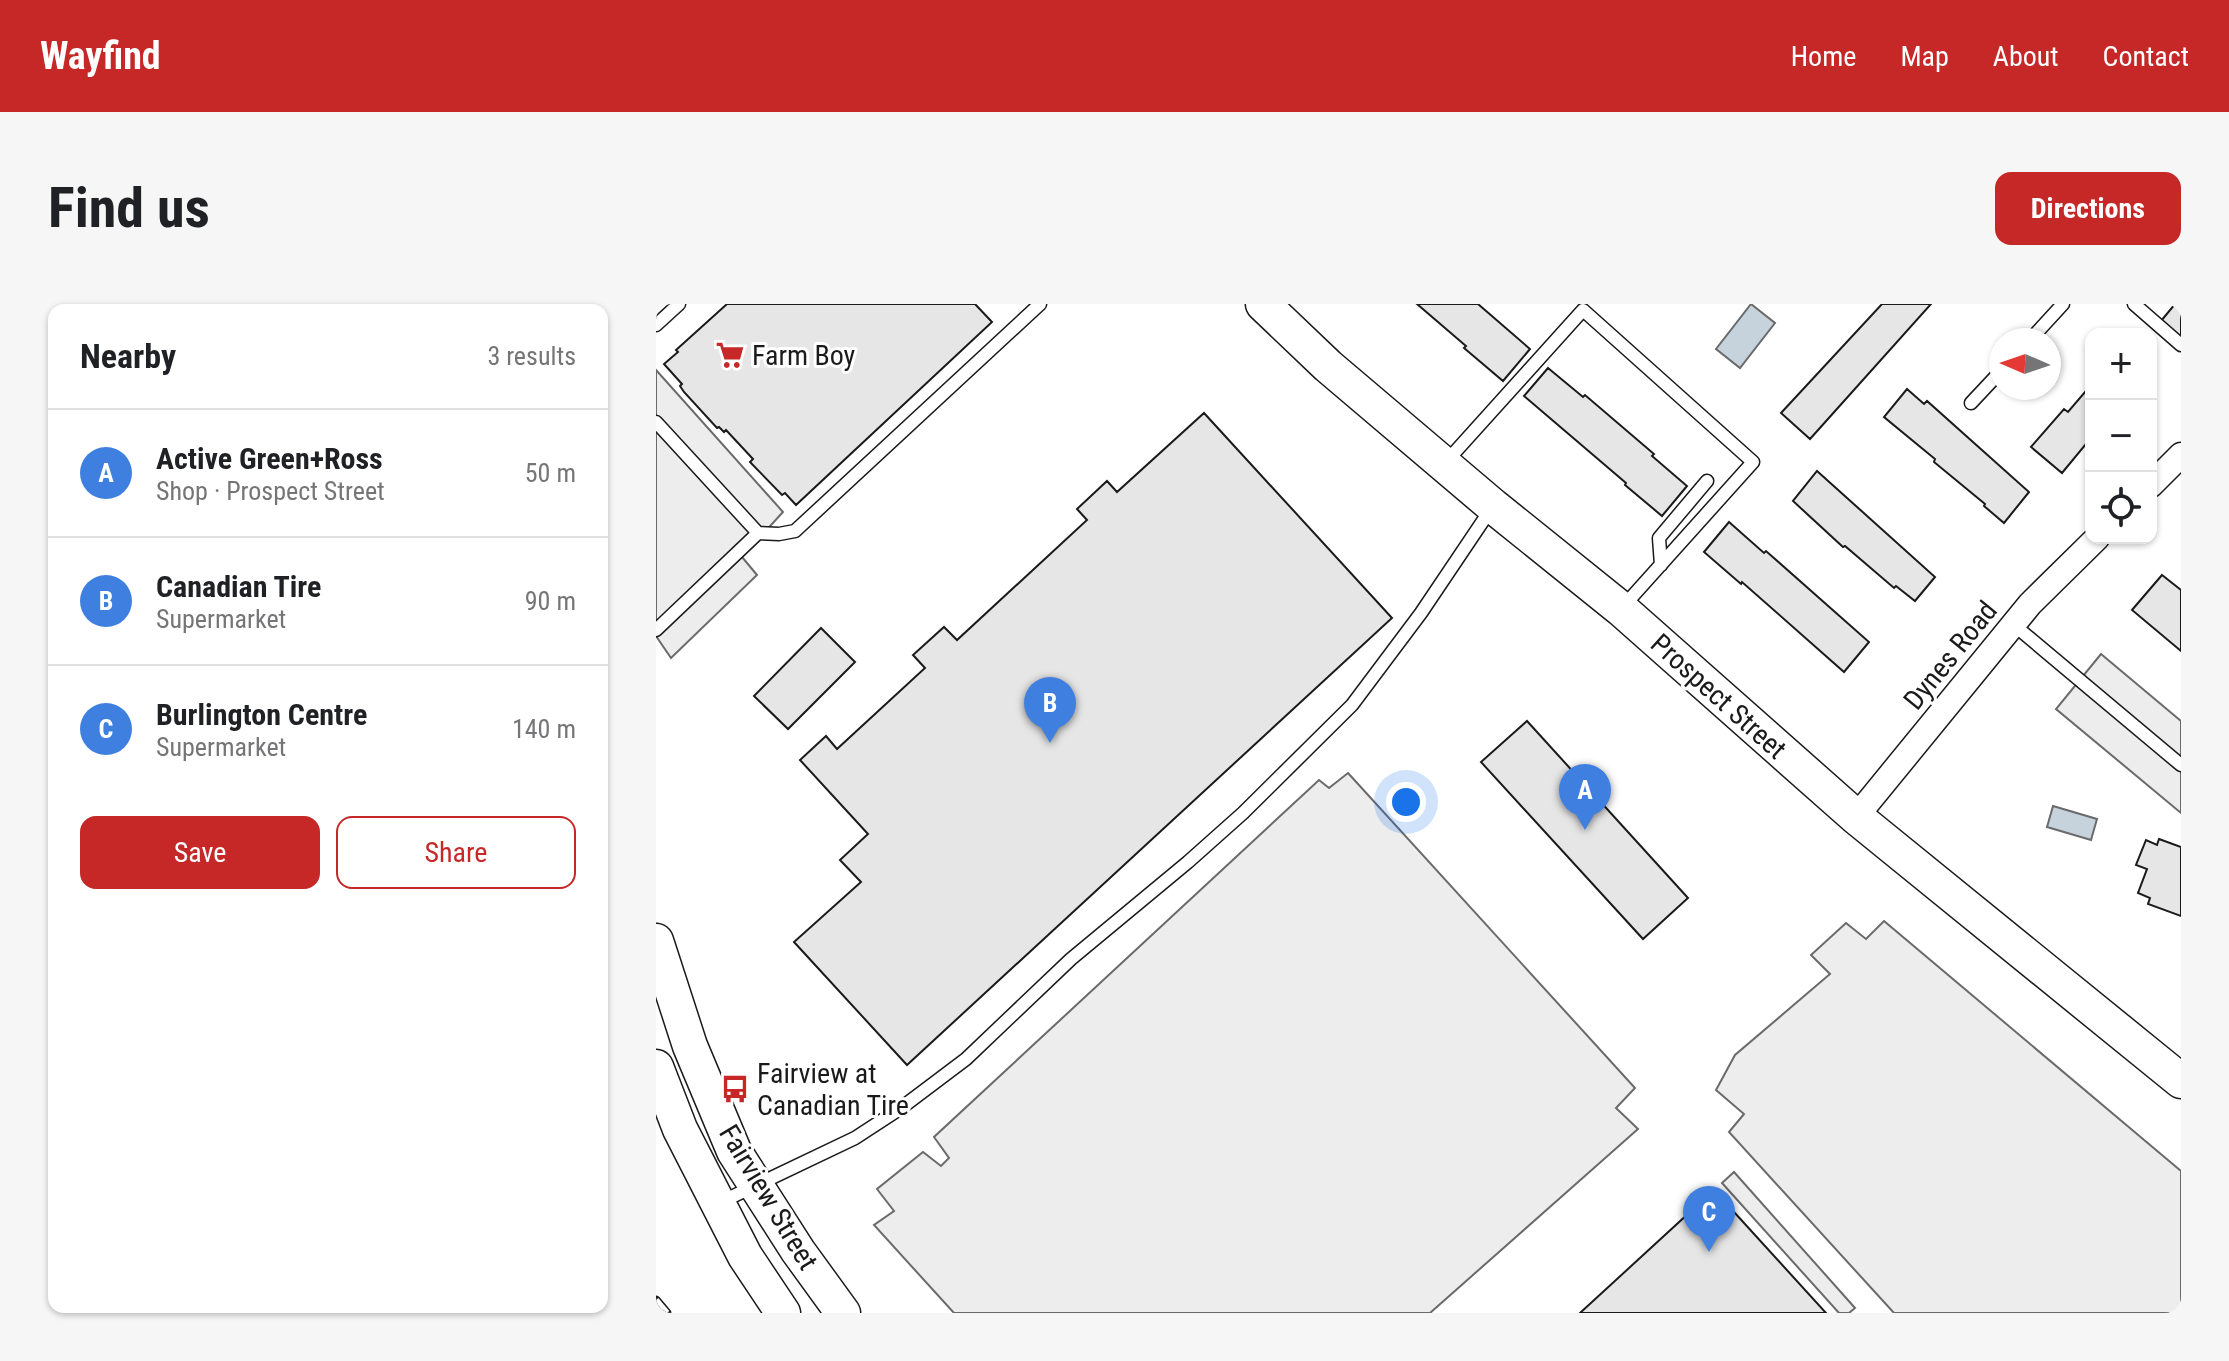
<!DOCTYPE html>
<meta charset="utf-8">
<style>
body{margin:0;font-family:"Roboto Condensed",sans-serif;background:#f6f6f6;color:#202124}
.controls{position:absolute;right:24px;top:24px;display:grid;overflow:hidden;border-radius:16px;box-shadow:0 2px 6px #0004}
.controls button{width:72px;height:72px;display:grid;place-items:center;padding:0;border:0;border-bottom:2px solid #e0e0e0;background:#fff;color:#202124;font:40px sans-serif}
.compass{position:absolute;left:1333px;top:24px;width:72px;height:72px;border-radius:50%;background:#fff;box-shadow:0 2px 6px #0004;rotate:272deg}
.you{position:absolute;left:750px;top:498px;width:28px;height:28px;margin:-20px;border:6px solid #fff;border-radius:50%;background:#1a73e8;box-shadow:0 0 0 12px #1a73e833}
.badge{display:grid;place-items:center;width:52px;height:52px;border-radius:50%;background:#c62828;color:#fff;font-size:26px;font-weight:700}
.pin{position:absolute;translate:-50% -66px;filter:drop-shadow(0 2px 4px #0008)}
.pin::after{content:'';position:absolute;top:42px;width:28px;height:24px;background:inherit;clip-path:polygon(0 0,100% 0,50% 100%)}
.list{margin:0;padding:0;list-style:none}
h2{display:flex;justify-content:space-between;align-items:center;height:104px;margin:0;padding:0 32px;font-size:34px}
h2 small{font-size:26px;font-weight:400;color:#757577}
.list li{display:grid;grid-template-columns:52px 1fr auto;gap:24px;align-items:center;box-sizing:border-box;height:128px;padding:0 32px;border-top:2px solid #e0e0e0}
.list b{display:block;font-size:30px;white-space:nowrap}
.list p{margin:0;font-size:26px;white-space:nowrap;color:#757577}
.list em{font-size:26px;font-style:normal;color:#757577}
.actions{display:flex;gap:16px;padding:24px 32px}
.actions a{flex:1;padding:18px 0;border:2px solid #c62828;border-radius:16px;text-align:center;font-size:28px;color:#c62828}
.actions .main{background:#c62828;color:#fff}
.icon{flex:none;width:44px;height:44px;fill:none;stroke:currentColor;stroke-width:2;stroke-linecap:round;stroke-linejoin:round}
.map{position:relative;flex:none;width:1525px;height:1009px;overflow:hidden;border-radius:16px}
header{display:flex;align-items:center;gap:48px;box-sizing:border-box;height:112px;padding:0 40px;background:#c62828;color:#fff}
header strong{font-size:38px}
nav{display:flex;gap:44px;margin-inline-start:auto;font-size:28px}
.intro{display:flex;align-items:center;justify-content:space-between;box-sizing:border-box;height:192px;padding:0 48px}
h1{margin:0;font-size:56px}
.button{padding:20px 36px;border-radius:16px;background:#c62828;color:#fff;font-size:28px;font-weight:700}
main{display:flex;gap:48px;padding:0 48px}
aside{flex:1;background:#fff;border-radius:16px;box-shadow:0 2px 6px #0004}
.map>svg:first-child{display:block}
</style>
<header>
<strong>Wayfind</strong>
<nav><a>Home</a><a>Map</a><a>About</a><a>Contact</a></nav>
</header>
<div class="intro"><h1>Find us</h1><a class="button">Directions</a></div>
<main>
<aside>
<h2>Nearby<small>3 results</small></h2>
<ul class="list">
<li><span class="badge" style="background:#3f7fe0">A</span><div><b>Active Green+Ross</b><p>Shop · Prospect Street</p></div><em>50 m</em></li>
<li><span class="badge" style="background:#3f7fe0">B</span><div><b>Canadian Tire</b><p>Supermarket</p></div><em>90 m</em></li>
<li><span class="badge" style="background:#3f7fe0">C</span><div><b>Burlington Centre</b><p>Supermarket</p></div><em>140 m</em></li>
</ul>
<div class="actions"><a class="main">Save</a><a>Share</a></div>
</aside>
<div class="map">
<svg width="1525" height="1009" viewBox="0 0 1525 1009">
<rect width="100%" height="100%" fill="#fff"/>
<path fill="#ededed" stroke="#6a6a6a" stroke-width="2" d="M0,66l127,142 -41,45 15,18 -86,83 -15,-22z
M1445,350l80,67v92l-125,-104z
M692,469l287,315 -19,20 22,21 -208,184h-476l-80,-88 20,-14 -17,-22 46,-37 18,14 8,-8 -15,-21 385,-357 10,8z
M1228,617l297,250v142h-287l-165,-181 15,-18 -28,-24 19,-35 95,-81 -19,-19 35,-32 20,16z
M1078,868l121,136 -6,5h-10l-117,-130z"/>
<path fill="#c6d2dc" stroke="#6a6a6a" stroke-width="2" d="M1095,0l24,19 -35,45 -24,-19z
M1397,502l44,13 -6,21 -44,-13z"/>
<path fill="#e6e6e6" stroke="#1a1a1a" stroke-width="2" d="M71,0h248l17,18 -196,183 -11,-12 -3,2 -32,-33 3,-3 -27,-29 -2,2 -5,-5 -2,1 -33,-36 -4,-6 2,-2 -18,-20 14,-12 -2,-2z
M761,0h61l52,45 -27,32 -39,-33 2,-2z
M1226,0h49l-121,135 -29,-26z
M1519,0h6v34l-20,-17z
M892,64l35,29 2,-2 69,59 -2,2 35,30 -25,30 -37,-31 1,-2 -102,-87z
M1435,81v53l-29,35 -31,-26 33,-38 4,3z
M1251,85l17,15 3,-3 102,91 -25,31 -20,-17 1,-2 -51,-42 1,-3 -51,-42z
M548,109l188,205 -485,447 -113,-123 67,-60 -21,-22 28,-26 -68,-74 26,-24 11,13 88,-81 -12,-13 31,-28 13,13 130,-120 -10,-11 30,-28 10,11z
M1161,167l118,106 -20,24 -19,-15 -2,2 -49,-42 -2,1 -50,-46z
M1073,218l35,31 2,-2 103,91 -25,30 -102,-90 -1,2 -37,-32z
M1506,271l19,15v61l-49,-41z
M165,324l34,34 -67,67 -34,-33z
M871,417l161,177 -45,41 -162,-177z
M1503,535l22,8v69l-33,-12 2,-6 -12,-5 9,-24 -11,-4 10,-25 11,5z
M1058,886l112,123h-246z"/>
<g fill="none" stroke-linecap="round" stroke-linejoin="round">
<defs>
<path id="lane" d="M1478,0l47,41
M0,21l23,-21
M1374,36l33,-36
M1315,99l30,-32
M0,118l102,111 -102,97
M790,158l137,-152 170,152 -132,147
M102,229l21,1 16,-3 245,-227
M1005,261l-2,-27 48,-57
M1358,321l167,140
M65,898l134,-64 46,-30 65,-49 105,-100 117,-97 55,-49 109,-108 69,-92 70,-104"/>
<path id="street" d="M1495,181l30,-30
M1200,513l174,-213 67,-66"/>
<path id="secondary" d="M607,0l65,62 165,140 128,103 235,208 325,264
M0,637l34,105 44,105 64,100 45,62
M0,763l24,62 65,127 38,57"/>
</defs>
<use href="#lane" stroke="#1a1a1a" stroke-width="15"/>
<use href="#street" stroke="#1a1a1a" stroke-width="27"/>
<use href="#secondary" stroke="#1a1a1a" stroke-width="37"/>
<use href="#lane" stroke="#fff" stroke-width="12"/>
<use href="#street" stroke="#fff" stroke-width="24"/>
<use href="#secondary" stroke="#fff" stroke-width="34"/>
<defs>
<path id="rail" d="M0,996l11,13"/>
</defs>
<use href="#rail" stroke="#1a1a1a" stroke-width="9"/>
<use href="#rail" stroke="#fff" stroke-width="6" stroke-dasharray="18" stroke-linecap="butt"/>
</g>
<defs>
<symbol id="supermarket-bare" viewBox="-9 -9 18 18"><path d="M-6-5.5h2.5l.6 2H6L4.5 2H-2.5L-4.4-4H-6ZM-1.5 3.2a1.3 1.3 0 1 0 .1 0ZM3 3.2a1.3 1.3 0 1 0 .1 0Z" fill="#c62828" stroke="#fff" stroke-width="2.5" paint-order="stroke"/></symbol>
<symbol id="bus-bare" viewBox="-9 -9 18 18"><path d="M-5-6H5V4H4V6H2V4H-2V6H-4V4H-5ZM-3.5-4V0h7V-4ZM-3.5 1.2v1.5H-2V1.2ZM2 1.2v1.5H3.5V1.2Z" fill="#c62828" stroke="#fff" stroke-width="2.5" paint-order="stroke"/></symbol>
</defs>
<g fill-rule="evenodd">
<use href="#supermarket-bare" x="54" y="31" width="40" height="40"/>
<use href="#bus-bare" x="59" y="765" width="40" height="40"/>
</g>
<g text-anchor="middle" stroke-width="6" stroke-linejoin="round" paint-order="stroke">
<g font-size="28" fill="#1a1a1a" stroke="#fff" text-anchor="start">
<text x="96" y="61">Farm Boy</text>
<text x="101" y="779">Fairview at<tspan x="101" dy="32">Canadian Tire</tspan></text>
</g>
<g font-size="28" fill="#1a1a1a" stroke="#fff">
<text transform="translate(1294 351) rotate(-51)" y="10">Dynes Road</text>
<text transform="translate(1063 392) rotate(42)" y="10">Prospect Street</text>
<text transform="translate(113 893) rotate(59)" y="10">Fairview Street</text>
</g>
</g>
</svg>
<div class="controls">
<button>+</button>
<button>−</button>
<button><svg class="icon" aria-label="locate" viewBox="0 0 24 24"><circle cx="12" cy="12" r="6"/><path d="M12 2v4M12 18v4M2 12h4M18 12h4"/></svg></button>
</div>
<svg class="compass" viewBox="-18 -18 36 36"><path d="M0-13l5 13h-10z" fill="#e53935"/><path d="M0 13l5-13h-10z" fill="#757577"/></svg>
<div class="you"></div>
<div class="pin badge" style="left:929px;top:526px;background:#3f7fe0">A</div>
<div class="pin badge" style="left:394px;top:439px;background:#3f7fe0">B</div>
<div class="pin badge" style="left:1053px;top:948px;background:#3f7fe0">C</div>
</div>
</main>
